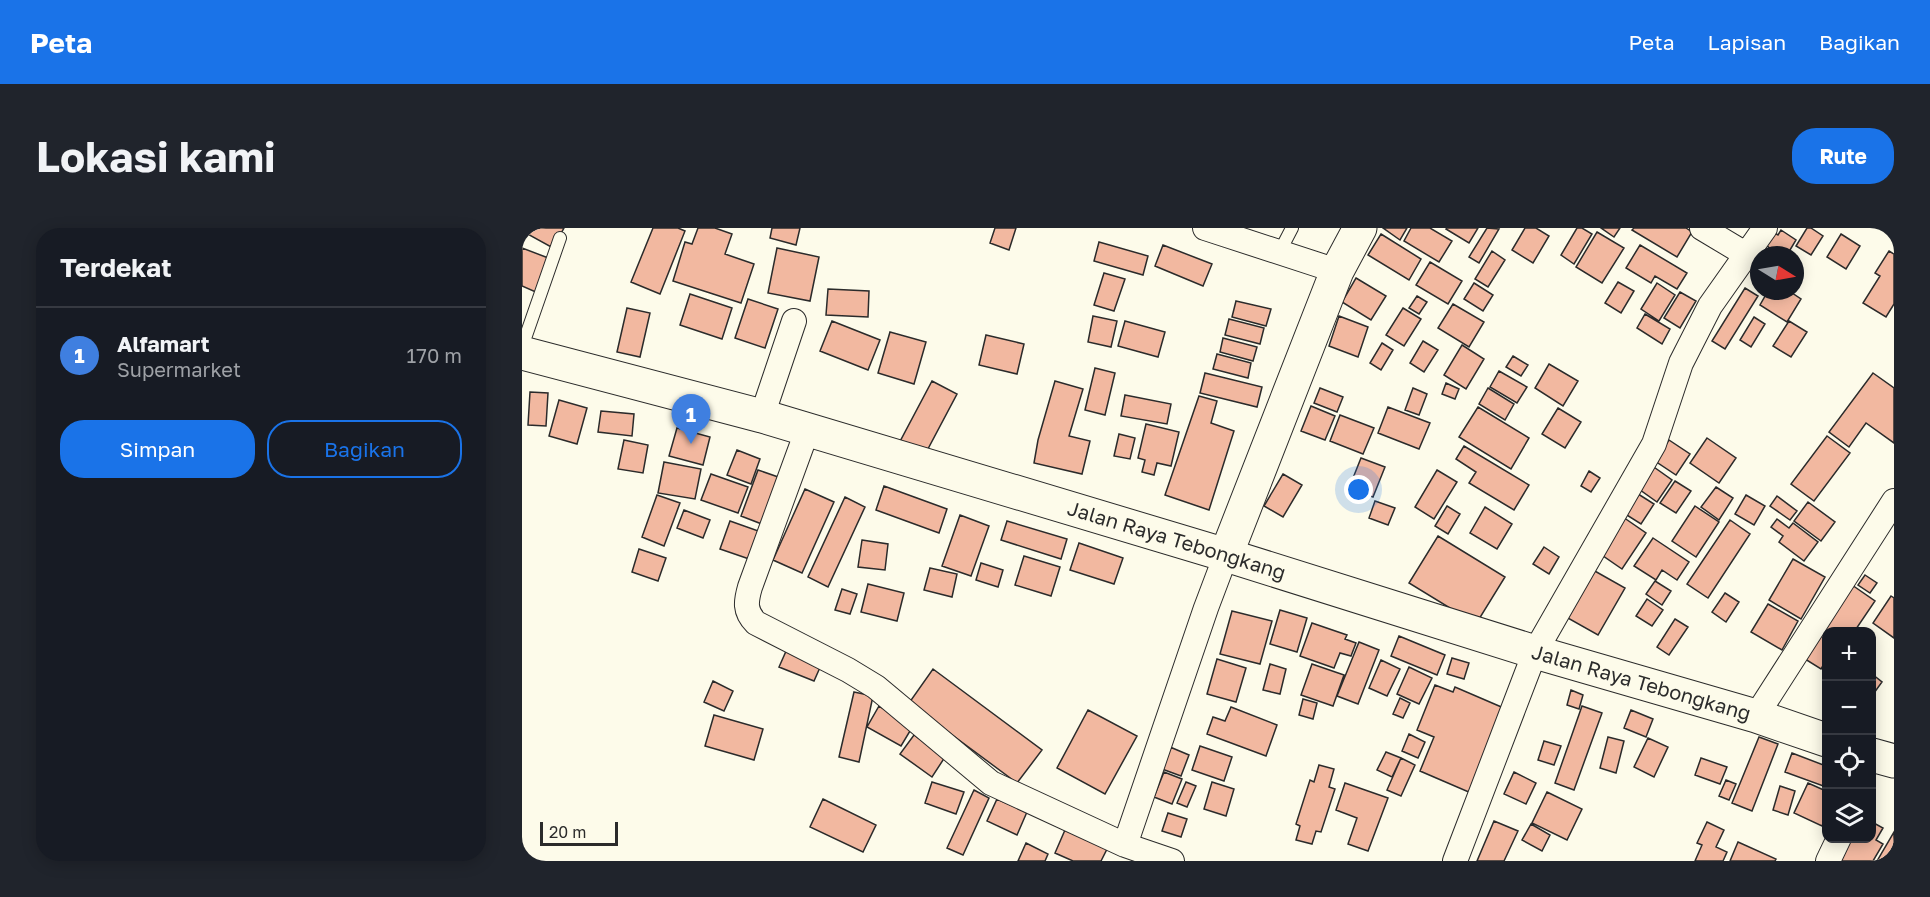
<!DOCTYPE html>
<html lang="id">
<meta charset="utf-8">
<style>
body{margin:0;font-family:"Golos Text",sans-serif;background:#20242c;color:#f1f3f6}
.controls{position:absolute;right:18px;bottom:18px;display:grid;overflow:hidden;border-radius:12px;box-shadow:0 3px 15px #0003}
.controls button{width:54px;height:54px;display:grid;place-items:center;padding:0;border:0;border-bottom:2px solid #363941;background:#171b24;color:#f1f3f6;font:30px sans-serif}
.compass{position:absolute;left:1228px;top:18px;width:54px;height:54px;border-radius:50%;background:#171b24;box-shadow:0 3px 15px #0003;rotate:101deg}
.scale{position:absolute;left:18px;bottom:15px;width:78px;box-sizing:border-box;padding-left:6px;border:3px solid #2b2b2b;border-top:0;font-size:16px;line-height:21px;white-space:nowrap;color:#2b2b2b;-webkit-text-stroke:4px #fdfbea;paint-order:stroke}
.you{position:absolute;left:837px;top:262px;width:21px;height:21px;margin:-15px;border:4px solid #fff;border-radius:50%;background:#1a73e8;box-shadow:0 0 0 9px #1a73e833}
.badge{display:grid;place-items:center;width:39px;height:39px;border-radius:50%;background:#1a73e8;color:#fff;font-size:20px;font-weight:700}
.pin{position:absolute;translate:-50% -50px;filter:drop-shadow(0 2px 3px #0008)}
.pin::after{content:'';position:absolute;top:32px;width:21px;height:18px;background:inherit;clip-path:polygon(0 0,100% 0,50% 100%)}
.list{margin:0;padding:0;list-style:none}
h2{display:flex;justify-content:space-between;align-items:center;height:78px;margin:0;padding:0 24px;font-size:26px}
h2 small{font-size:20px;font-weight:400;color:#9ea1a6}
.list li{display:grid;grid-template-columns:39px 1fr auto;gap:18px;align-items:center;box-sizing:border-box;height:96px;padding:0 24px;border-top:2px solid #363941}
.list b{display:block;font-size:22px;white-space:nowrap}
.list p{margin:0;font-size:20px;white-space:nowrap;color:#9ea1a6}
.list em{font-size:20px;font-style:normal;color:#9ea1a6}
.actions{display:flex;gap:12px;padding:18px 24px}
.actions a{flex:1;padding:14px 0;border:2px solid #1a73e8;border-radius:24px;text-align:center;font-size:21px;color:#1a73e8}
.actions .main{background:#1a73e8;color:#fff}
.icon{flex:none;width:33px;height:33px;fill:none;stroke:currentColor;stroke-width:2;stroke-linecap:round;stroke-linejoin:round}
.map{position:relative;flex:none;width:1372px;height:633px;overflow:hidden;border-radius:24px}
header{display:flex;align-items:center;gap:36px;box-sizing:border-box;height:84px;padding:0 30px;background:#1a73e8;color:#fff}
header strong{font-size:28px}
nav{display:flex;gap:33px;margin-inline-start:auto;font-size:21px}
.intro{display:flex;align-items:center;justify-content:space-between;box-sizing:border-box;height:144px;padding:0 36px}
h1{margin:0;font-size:42px}
.button{padding:15px 27px;border-radius:24px;background:#1a73e8;color:#fff;font-size:21px;font-weight:700}
main{display:flex;gap:36px;padding:0 36px}
aside{flex:1;background:#171b24;border-radius:24px;box-shadow:0 3px 15px #0003}
.map>svg:first-child{display:block}
</style>
<header>
<strong>Peta</strong>
<nav><a>Peta</a><a>Lapisan</a><a>Bagikan</a></nav>
</header>
<div class="intro"><h1>Lokasi kami</h1><a class="button">Rute</a></div>
<main>
<aside>
<h2>Terdekat<small></small></h2>
<ul class="list">
<li><span class="badge" style="background:#3f7fe0">1</span><div><b>Alfamart</b><p>Supermarket</p></div><em>170 m</em></li>
</ul>
<div class="actions"><a class="main">Simpan</a><a>Bagikan</a></div>
</aside>
<div class="map">
<svg width="1372" height="633" viewBox="0 0 1372 633">
<rect width="100%" height="100%" fill="#fdfbea"/>
<path fill="#f2b8a0" stroke="#2b2b2b" stroke-width="1.5" d="M2,0h40l-11,20 -31,-17z
M131,0h25l7,3 -25,63 -29,-12z
M176,0h17l17,6 -7,20 29,10 -13,39 -68,-22 12,-39 7,2z
M250,0h28l-4,17 -26,-7z
M473,0h21l-7,22 -19,-7z
M861,0h24l-7,12z
M889,0h19l22,13 -13,21 -35,-21z
M925,0h31l-9,15 -23,-14z
M965,0l12,1 -20,34 -10,-6z
M1003,0h11l13,8 -16,27 -21,-13z
M1055,0h5l10,6 -18,30 -13,-9z
M1079,0h19l-6,9z
M1112,0h52l6,4 -15,25 -45,-27z
M1285,0h4l12,8 -12,19 -15,-9z
M1259,2l15,10 -9,15h-9l-13,-11 8,-12 5,3z
M1075,4l27,16 -22,35 -26,-16z
M859,6l40,25 -12,21 -41,-25z
M1319,6l19,12 -14,23 -19,-12z
M577,14l49,14 -5,19 -49,-14z
M641,17l49,19 -9,22 -48,-20z
M1118,17l47,28 -10,16 -22,-13 -4,7 -25,-15z
M0,20l29,11 -13,34 -16,-7z
M255,20l42,9 -9,44 -42,-8z
M970,23l13,9 -17,27 -13,-8z
M1367,23l5,3v50l-8,13 -23,-14 17,-27 -5,-3z
M908,34l32,19 -14,23 -32,-19z
M582,45l21,6 -11,32 -20,-6z
M834,50l30,18 -15,24 -29,-18z
M1096,54l16,9 -13,22 -16,-10z
M952,55l19,12 -10,16 -19,-12z
M1135,55l18,12 -16,26 -18,-12z
M1223,60l13,8 -33,53 -13,-8z
M306,61l41,2 -1,26 -42,-2z
M1246,63h21l12,8 -14,23 -27,-17z
M1158,64l16,9 -16,27 -16,-10z
M168,66l42,14 -10,31 -42,-14z
M895,68l10,6 -8,12 -10,-6z
M226,71l30,10 -13,39 -30,-10z
M714,73l35,8 -5,17 -34,-9z
M931,76l31,18 -15,25 -31,-19z
M105,80l23,5 -10,44 -23,-5z
M881,80l18,11 -17,27 -18,-11z
M1123,86l25,15 -8,15 -25,-16z
M571,88l24,5 -6,26 -23,-5z
M817,88l29,11 -10,30 -29,-11z
M1232,89l11,7 -14,23 -11,-7z
M707,91l35,9 -4,16 -35,-9z
M310,93l48,19 -12,30 -48,-19z
M603,93l40,11 -7,25 -40,-11z
M1267,93l18,11 -16,25 -18,-11z
M368,104l36,10 -12,42 -36,-11z
M464,107l38,9 -7,30 -38,-9z
M701,110l34,9 -4,14 -33,-9z
M901,113l15,9 -14,22 -14,-9z
M860,115l11,7 -12,20 -11,-7z
M940,117l22,14 -18,30 -22,-14z
M695,126l34,9 -3,15 -35,-9z
M991,128l15,9 -7,11 -15,-9z
M1027,136l29,17 -15,25 -28,-18z
M573,140l20,5 -10,42 -20,-5z
M977,143l28,16 -10,16 -27,-16z
M683,145l57,14 -5,20 -57,-14z
M1351,145l21,15v55l-28,-20 -17,24 -20,-15z
M410,153l25,13 -36,68 -25,-13z
M533,153l28,8 -14,47 21,5 -8,33 -48,-11 4,-23z
M924,155l13,6 -4,10 -13,-5z
M798,160l23,9 -6,15 -23,-9z
M891,160l14,6 -8,21 -14,-5z
M966,160l26,16 -9,16 -26,-16z
M8,164l18,1 -2,33 -18,-1z
M603,167l46,9 -4,20 -46,-8z
M677,168l18,5 -6,22 23,8 -25,79 -44,-15z
M37,172l28,8 -10,36 -28,-8z
M789,178l24,10 -10,24 -24,-9z
M866,179l42,16 -11,26 -41,-16z
M956,179l51,31 -18,31 -52,-32z
M1036,180l23,14 -16,26 -23,-14z
M79,183l33,3 -2,22 -34,-4z
M818,187l34,13 -11,26 -33,-13z
M624,196l33,8 -8,34 -14,-3 -3,12 -12,-3 3,-12 -7,-2z
M155,200l33,9 -7,28 -34,-9z
M597,206l16,4 -5,21 -16,-3z
M1305,208l23,17 -36,48 -23,-17z
M1185,210l29,20 -17,25 -29,-20z
M102,212l24,5 -5,28 -25,-4z
M1147,212l21,14 -14,21 -21,-14z
M942,218l65,39 -15,25 -45,-27 7,-11 -20,-13z
M215,222l23,9 -9,25 -24,-9z
M839,230l24,9 -12,30 -24,-9z
M142,234l37,7 -6,30 -37,-6z
M1129,237l21,15 -15,22 -21,-15z
M236,242l26,9 -17,47 -26,-10z
M915,242l20,12 -23,37 -19,-12z
M1067,243l11,7 -9,14 -10,-6z
M189,246l37,13 -10,26 -37,-13z
M761,246l19,11 -19,32 -19,-11z
M1153,253l16,10 -15,22 -16,-10z
M362,258l63,23 -8,24 -63,-23z
M1194,259l17,11 -14,22 -18,-13z
M283,261l29,13 -32,71 -29,-13z
M1113,264l19,12 -13,20 -19,-12z
M135,267l23,8 -16,43 -22,-9z
M1224,267l19,11 -11,19 -19,-11z
M1255,268l20,15 -7,9 -20,-14z
M323,269l20,10 -37,80 -20,-10z
M853,273l20,7 -7,17 -19,-7z
M1286,274l27,20 -14,19 -27,-20z
M925,278l13,8 -12,20 -13,-8z
M1173,278l24,16 -23,35 -24,-16z
M963,279l27,17 -15,25 -27,-16z
M162,282l26,10 -7,18 -26,-10z
M438,287l29,11 -18,50 -29,-10z
M1098,287l26,18 -24,36 -26,-18z
M1255,291l12,9 4,-5 25,19 -14,19 -25,-19 4,-6 -12,-9z
M1208,292l20,14 -42,64 -21,-14z
M208,293l34,12 -9,28 -35,-12z
M485,293l60,18 -6,20 -60,-19z
M916,308l67,41 -29,47 -67,-41z
M1131,310l36,24 -12,18 -15,-10 -6,10 -22,-14z
M340,312l26,4 -3,26 -27,-3z
M557,315l44,15 -9,26 -44,-14z
M1022,319l15,10 -10,17 -16,-10z
M117,321l27,9 -8,23 -26,-9z
M502,328l36,11 -9,29 -36,-11z
M1271,331l32,18 -24,42 -32,-19z
M459,335l22,7 -5,17 -22,-7z
M408,340l27,6 -5,23 -28,-7z
M1071,342l32,18 -27,47 -32,-18z
M1343,347l12,8 -7,10 -12,-8z
M1133,353l16,10 -9,14 -16,-11z
M346,356l36,9 -7,28 -36,-9z
M1330,357l23,16 -21,31h-28v28l-5,9 -16,-10z
M320,361l15,5 -7,20 -15,-4z
M1203,365l14,9 -13,20 -14,-10z
M1369,368l3,2v40l-21,-15z
M1125,371l16,11 -11,16 -16,-10z
M1246,376l30,17 -16,29 -31,-18z
M758,382l27,8 -10,34 -27,-8z
M710,383l40,10 -12,43 -40,-10z
M1153,391l13,8 -19,28 -12,-8z
M790,395l35,12 -2,4 11,4 -5,13 -11,-3 -6,15 -34,-12z
M877,408l46,19 -8,20 -46,-19z
M837,414l20,8 -21,54 -21,-8z
M265,421l35,14 -8,18 -35,-14z
M930,430l17,5 -5,16 -17,-5z
M695,431l29,9 -10,34 -29,-8z
M859,432l19,9 -13,27 -18,-8z
M748,436l16,5 -6,25 -17,-4z
M790,436l32,11 -11,31 -32,-11z
M887,439l23,11 -13,26 -22,-10z
M411,441l109,81 -25,33 -108,-80z
M1350,446l10,8 -8,11 -2,-2z
M191,453l20,10 -9,20 -20,-9z
M913,457l18,7 2,-5 51,22 -35,84 -51,-22 14,-34 -17,-7z
M1049,462l12,5 -4,14 -12,-4z
M332,464l19,4 -14,66 -20,-5z
M878,470l10,5 -7,15 -10,-4z
M781,471l14,4 -4,16 -14,-4z
M357,478l34,20 -12,20 -34,-19z
M1060,478l20,7 -28,77 -19,-7z
M709,479l46,18 -11,31 -59,-22 6,-17 12,4z
M566,482l49,26 -32,58 -48,-26z
M1109,482l22,9 -7,18 -22,-9z
M192,487l49,14 -9,31 -49,-14z
M887,506l16,8 -7,16 -16,-7z
M392,507l31,22 -13,20 -32,-23z
M1086,509l16,4 -8,32 -16,-5z
M1237,509l19,7 -26,67 -20,-8z
M1126,510l20,9 -14,30 -20,-10z
M1022,513l17,5 -7,19 -16,-5z
M678,518l32,11 -8,24 -32,-11z
M648,519l19,8 -8,21 -19,-7z
M864,524l15,6 -9,19 -15,-7z
M1270,525l34,13v21l-41,-15z
M879,530l14,7 -14,31 -14,-6z
M1179,530l26,9 -7,17 -25,-9z
M797,537l15,4 -5,18 6,2 -14,43 -5,-1 -4,13 -16,-4 4,-14 -4,-2 14,-44 4,2z
M642,544l18,7 -10,25 -18,-7z
M992,544l22,11 -10,21 -22,-10z
M1204,552l10,4 -7,16 -10,-4z
M410,554l32,10 -8,22 -31,-11z
M664,554l10,4 -9,21 -10,-4z
M690,554l22,7 -8,27 -22,-7z
M823,555l43,15 -20,53 -20,-7 9,-26 -21,-8z
M1286,555l18,8v25l-4,10 -28,-13z
M1258,558l15,5 -7,24 -15,-5z
M452,562l15,8 -26,57 -16,-7z
M1025,564l35,17 -15,31 -35,-17z
M301,571l53,26 -13,27 -53,-25z
M475,571l30,13 -10,23 -30,-14z
M646,585l19,6 -6,18 -19,-6z
M972,593l24,10 -14,30h-27z
M1185,594l17,8 -8,17 11,5 -4,9h-28l7,-16 -5,-2z
M1350,594l11,6 -7,12 7,4 -10,17h-39l13,-23h25z
M1009,596l19,11 -8,16 -20,-11z
M543,602l42,19 -6,12h-28l-18,-8z
M1372,604v29h-17z
M1216,614l38,17 -1,2h-45z
M504,615l22,11 -3,7h-27z"/>
<g fill="none" stroke-linecap="round" stroke-linejoin="round">
<defs>
<path id="lane" d="M757,25l13,-25
M0,119l38,-109"/>
<path id="street" d="M683,0l132,43
M1180,0l45,27
M240,188l32,-95
M285,203l-57,156c-4,14 -6,24 6,36l92,47 28,17 115,96 134,62 47,16
M1234,488l138,-215
M603,617l81,-237 20,-53
M933,633l80,-209 119,-208 27,-81 29,-57 55,-78
M1306,633l11,-23"/>
<path id="secondary" d="M704,327l111,-284 23,-43"/>
<g id="primary">
<path id="s1" d="M0,125l240,63 464,139 309,97 221,64 70,24"/>
<path d="M1350,527l22,6"/>
</g>
</defs>
<use href="#lane" stroke="#2b2b2b" stroke-width="14"/>
<use href="#street" stroke="#2b2b2b" stroke-width="26"/>
<use href="#secondary" stroke="#2b2b2b" stroke-width="35"/>
<use href="#primary" stroke="#2b2b2b" stroke-width="35"/>
<use href="#lane" stroke="#fdfbea" stroke-width="12"/>
<use href="#street" stroke="#fdfbea" stroke-width="24"/>
<use href="#secondary" stroke="#fdfbea" stroke-width="33"/>
<use href="#primary" stroke="#fdfbea" stroke-width="33"/>
</g>
<g text-anchor="middle" stroke-width="4.5" stroke-linejoin="round" paint-order="stroke">
<g font-size="20" fill="#2b2b2b" stroke="#fdfbea">
<text dy="7" stroke="none"><textPath href="#s1" startOffset="681">Jalan Raya Tebongkang</textPath></text>
<text dy="7" stroke="none"><textPath href="#s1" startOffset="1167">Jalan Raya Tebongkang</textPath></text>
</g>
</g>
</svg>
<div class="controls">
<button>+</button>
<button>−</button>
<button><svg class="icon" aria-label="locate" viewBox="0 0 24 24"><circle cx="12" cy="12" r="6"/><path d="M12 2v4M12 18v4M2 12h4M18 12h4"/></svg></button>
<button><svg class="icon" aria-label="layers" viewBox="0 0 24 24"><path d="M12 4l9 5-9 5-9-5zM3 14l9 5 9-5"/></svg></button>
</div>
<svg class="compass" viewBox="-18 -18 36 36"><path d="M0-13l5 13h-10z" fill="#e53935"/><path d="M0 13l5-13h-10z" fill="#9ea1a6"/></svg>
<div class="scale">20 m</div>
<div class="you"></div>
<div class="pin badge" style="left:169px;top:216px;background:#3f7fe0">1</div>
</div>
</main>
